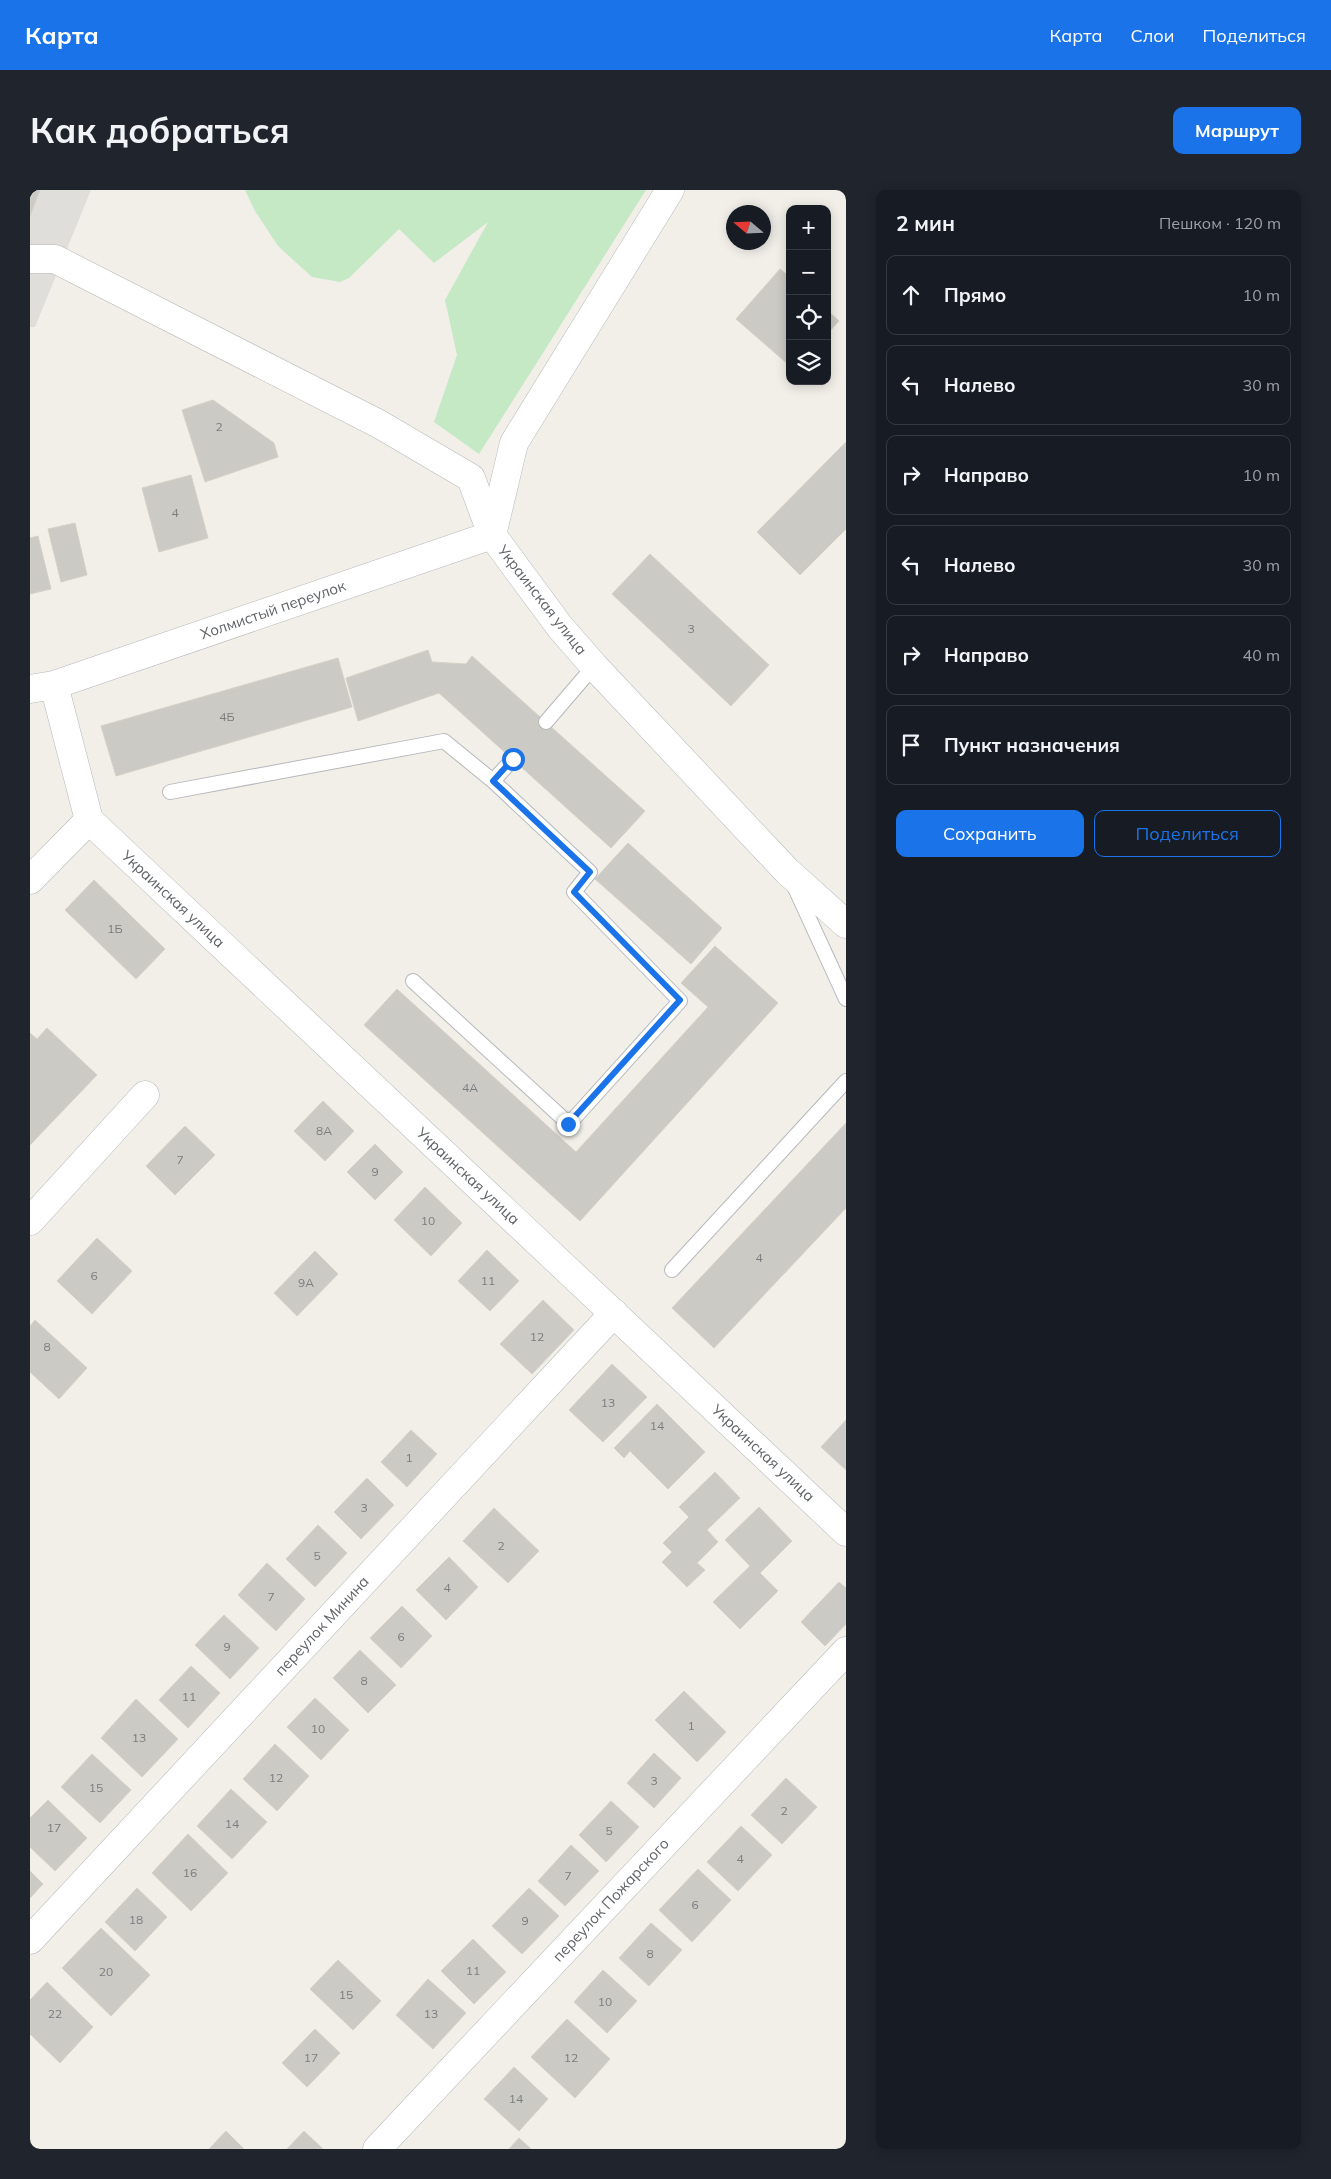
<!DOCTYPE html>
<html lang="ru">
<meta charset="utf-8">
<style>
body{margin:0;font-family:Mulish,sans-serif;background:#20242c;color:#f1f3f6}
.controls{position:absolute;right:15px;top:15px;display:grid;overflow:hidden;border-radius:10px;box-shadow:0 2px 12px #0003}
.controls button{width:45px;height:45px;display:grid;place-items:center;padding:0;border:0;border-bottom:1px solid #363941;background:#171b24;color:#f1f3f6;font:25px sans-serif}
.compass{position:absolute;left:696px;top:15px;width:45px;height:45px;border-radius:50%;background:#171b24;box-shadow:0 2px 12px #0003;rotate:289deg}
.stop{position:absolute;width:15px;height:15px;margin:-11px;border:4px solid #1a73e8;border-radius:50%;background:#fff}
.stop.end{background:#1a73e8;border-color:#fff;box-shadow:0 1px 5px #0008}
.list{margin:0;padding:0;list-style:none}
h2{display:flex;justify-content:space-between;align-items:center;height:65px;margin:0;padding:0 20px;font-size:21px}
h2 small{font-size:16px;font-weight:400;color:#9ea1a6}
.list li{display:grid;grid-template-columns:32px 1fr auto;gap:15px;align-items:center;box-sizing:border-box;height:80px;margin:0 10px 10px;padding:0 10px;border:1px solid #363941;border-radius:10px}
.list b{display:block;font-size:19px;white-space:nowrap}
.list em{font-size:16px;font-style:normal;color:#9ea1a6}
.actions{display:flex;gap:10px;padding:15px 20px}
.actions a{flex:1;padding:11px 0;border:1px solid #1a73e8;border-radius:10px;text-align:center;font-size:18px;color:#1a73e8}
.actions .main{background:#1a73e8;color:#fff}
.icon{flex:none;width:28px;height:28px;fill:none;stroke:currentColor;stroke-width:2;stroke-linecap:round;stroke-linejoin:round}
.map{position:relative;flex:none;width:816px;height:1959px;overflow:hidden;border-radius:10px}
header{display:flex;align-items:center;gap:30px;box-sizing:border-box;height:70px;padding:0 25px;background:#1a73e8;color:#fff}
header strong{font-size:24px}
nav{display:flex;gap:28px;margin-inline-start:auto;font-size:18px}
.intro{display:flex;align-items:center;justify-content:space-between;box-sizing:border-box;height:120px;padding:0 30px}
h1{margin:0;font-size:35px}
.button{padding:12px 22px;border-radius:10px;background:#1a73e8;color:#fff;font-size:18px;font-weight:700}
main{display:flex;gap:30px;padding:0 30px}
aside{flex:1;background:#171b24;border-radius:10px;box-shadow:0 2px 12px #0003}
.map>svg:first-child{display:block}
</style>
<header>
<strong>Карта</strong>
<nav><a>Карта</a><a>Слои</a><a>Поделиться</a></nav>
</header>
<div class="intro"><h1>Как добраться</h1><a class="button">Маршрут</a></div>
<main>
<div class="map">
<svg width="816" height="1959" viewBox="0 0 816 1959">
<rect width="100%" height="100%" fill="#f1efe8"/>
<path fill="#e0deda" d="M0,0h61l-56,137h-5z"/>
<path fill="#c5e8c5" d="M215,0h401l-167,264 -45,-32 23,-67 -12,-55 43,-78 -54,41 -35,-34 -50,49 -9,4 -28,-5 -34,-31 -23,-35z"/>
<path fill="#cccac5" stroke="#d6d1c6" d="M0,0h10l-10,26z
M750,79l10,8v89l-54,-47z
M797,120l12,11 -12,13z
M183,210l61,43 4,14 -73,25 -23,-72z
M816,252v87l-46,46 -43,-43z
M161,285l17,63 -49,14 -17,-64z
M45,333l12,52 -26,7 -13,-53z
M8,346l13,53 -21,5v-56z
M620,364l119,111 -38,41 -119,-112z
M398,460l4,12 34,2 6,-8 173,155 -34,37 -172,-155 -81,28 -12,-43z
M308,468l14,49 -236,69 -15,-50z
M598,653l94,85 -31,36 -96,-85z
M64,690l71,69 -29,30 -71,-69z
M685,756l63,57 -198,218 -216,-196 33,-36 179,163 132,-145 -27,-24z
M17,838l50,47 -67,70v-112l7,6z
M293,911l31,30 -29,30 -31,-30z
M816,933v85l-132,140 -42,-40z
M155,936l30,29 -40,40 -29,-29z
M345,954l28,28 -28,28 -28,-28z
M395,997l37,36 -31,33 -37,-36z
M67,1048l35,33 -40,43 -35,-33z
M457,1060l32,31 -29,30 -32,-30z
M285,1061l23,23 -41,42 -23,-23z
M513,1110l31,30 -42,44 -32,-30z
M5,1130l52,48 -28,31 -29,-27v-46z
M582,1174l35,33 -44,45 -34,-32z
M627,1214l48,48 -37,37 -38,-38 -6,7 -10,-10z
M816,1230v50l-25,-23z
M381,1240l26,24 -30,33 -26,-25z
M685,1282l25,26 -33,32 11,12 -21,21 8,7 -18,17 -25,-25 10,-10 -9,-9 26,-26 -10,-10z
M337,1288l27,27 -33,34 -27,-27z
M729,1317l33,34 -32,32 18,18 -38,38 -27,-27 37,-36 -25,-26z
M464,1318l45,43 -31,32 -45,-42z
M288,1335l29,28 -32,34 -29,-28z
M419,1367l29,30 -32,33 -30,-30z
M237,1373l38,36 -29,32 -38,-36z
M809,1392l7,6v36l-21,22 -24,-24z
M372,1416l30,30 -31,32 -31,-30z
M194,1425l35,33 -29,31 -35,-34z
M330,1460l36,35 -28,28 -35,-35z
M161,1476l29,27 -32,35 -29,-28z
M654,1501l42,41 -29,30 -42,-42z
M285,1508l34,32 -28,30 -34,-33z
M106,1509l42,40 -36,38 -41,-39z
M245,1554l34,32 -32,35 -34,-32z
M624,1563l27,25 -27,30 -27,-25z
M62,1564l39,36 -31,33 -39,-36z
M756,1588l31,29 -35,37 -31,-29z
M201,1599l36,33 -35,37 -35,-33z
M18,1610l39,38 -32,33 -25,-24v-29z
M581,1611l28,26 -33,35 -27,-27z
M711,1636l31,29 -34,36 -31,-29z
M158,1644l40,39 -37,38 -39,-38z
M541,1655l28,26 -34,35 -27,-25z
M668,1679l33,31 -39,42 -33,-32z
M0,1681l13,13 -13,14z
M107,1698l30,29 -32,34 -30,-29z
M499,1698l30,28 -37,38 -30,-28z
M621,1733l31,27 -33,36 -30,-28z
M71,1738l49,47 -39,41 -49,-48z
M443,1749l33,33 -32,32 -33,-33z
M308,1770l43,41 -28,29 -43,-41z
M573,1780l34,31 -30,32 -33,-31z
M398,1789l38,34 -33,36 -37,-34z
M17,1792l46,45 -33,36 -30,-29v-34z
M537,1829l43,40 -35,39 -44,-41z
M285,1839l25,24 -33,34 -25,-24z
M484,1877l34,32 -29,32 -35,-32z
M196,1941l18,18h-35z
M274,1941l19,18h-36z
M489,1948l12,11h-22z"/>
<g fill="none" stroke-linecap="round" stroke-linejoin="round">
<defs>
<path id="lane" d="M516,532l48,-56
M140,602l274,-51 49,40
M765,698l51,111
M383,791l156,143 111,-123 -106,-109 16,-20 -97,-91 20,-22
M642,1080l174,-189"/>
<path id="street" d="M0,69h25l324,165 92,54 21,57 -438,150 -24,4
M24,495l35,135
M59,630l757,712
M0,690l59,-60
M0,1031l115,-126
M0,1750l584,-627
M347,1959l469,-498"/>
<path id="secondary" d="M640,0l-156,253 -22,92 68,92 34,39 193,205 59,53"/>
</defs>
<use href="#lane" stroke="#b5b8bc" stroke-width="16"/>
<use href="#street" stroke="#b5b8bc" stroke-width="29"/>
<use href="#secondary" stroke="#b6babf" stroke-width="29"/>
<use href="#lane" stroke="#fff" stroke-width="14"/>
<use href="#street" stroke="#fff" stroke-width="28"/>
<use href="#secondary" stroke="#fff" stroke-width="28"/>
</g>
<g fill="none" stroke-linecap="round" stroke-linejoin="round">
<path stroke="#1a73e8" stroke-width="6" d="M483,569l-20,22 97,91 -16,20 106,108 -112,124"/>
</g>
<g text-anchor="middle" stroke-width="4" stroke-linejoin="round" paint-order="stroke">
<g font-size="12" fill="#7a7d7f">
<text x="189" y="241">2</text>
<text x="145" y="327">4</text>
<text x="661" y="443">3</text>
<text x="197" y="531">4Б</text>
<text x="85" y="743">1Б</text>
<text x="440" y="902">4А</text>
<text x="294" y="945">8А</text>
<text x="150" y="974">7</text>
<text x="345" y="986">9</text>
<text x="398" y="1035">10</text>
<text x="729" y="1072">4</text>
<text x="64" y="1090">6</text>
<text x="458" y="1095">11</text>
<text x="276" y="1097">9А</text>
<text x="507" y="1151">12</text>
<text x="17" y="1161">8</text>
<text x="578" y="1217">13</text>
<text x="627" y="1240">14</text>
<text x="379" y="1272">1</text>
<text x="334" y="1322">3</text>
<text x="471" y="1360">2</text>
<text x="287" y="1370">5</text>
<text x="417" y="1402">4</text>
<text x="241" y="1411">7</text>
<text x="371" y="1451">6</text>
<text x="197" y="1461">9</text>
<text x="334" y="1495">8</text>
<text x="159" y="1511">11</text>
<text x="661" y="1540">1</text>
<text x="288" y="1543">10</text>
<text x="109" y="1552">13</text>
<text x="246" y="1592">12</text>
<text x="624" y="1595">3</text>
<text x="66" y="1602">15</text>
<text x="754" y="1625">2</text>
<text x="202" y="1638">14</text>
<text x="24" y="1642">17</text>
<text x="579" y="1645">5</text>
<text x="710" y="1673">4</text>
<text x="160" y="1687">16</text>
<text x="538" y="1690">7</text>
<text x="665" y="1719">6</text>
<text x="106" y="1734">18</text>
<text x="495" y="1735">9</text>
<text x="620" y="1768">8</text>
<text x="443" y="1785">11</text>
<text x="76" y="1786">20</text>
<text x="316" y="1809">15</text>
<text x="575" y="1816">10</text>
<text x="25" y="1828">22</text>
<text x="401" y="1828">13</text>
<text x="281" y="1872">17</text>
<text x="541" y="1872">12</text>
<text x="486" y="1913">14</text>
</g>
<g font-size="15" fill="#5f6368" stroke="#fff">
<text transform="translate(512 410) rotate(52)" y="5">Украинская улица</text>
<text transform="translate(243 420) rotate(-19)" y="5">Холмистый переулок</text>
<text transform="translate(143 709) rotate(43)" y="5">Украинская улица</text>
<text transform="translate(438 986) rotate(43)" y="5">Украинская улица</text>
<text transform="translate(733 1263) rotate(43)" y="5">Украинская улица</text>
<text transform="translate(292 1436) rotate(-47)" y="5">переулок Минина</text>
<text transform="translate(581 1710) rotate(-47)" y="5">переулок Пожарского</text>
</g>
</g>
</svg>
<div class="controls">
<button>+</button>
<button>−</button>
<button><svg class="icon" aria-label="locate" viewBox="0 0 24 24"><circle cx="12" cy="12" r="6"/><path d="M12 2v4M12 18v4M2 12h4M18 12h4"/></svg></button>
<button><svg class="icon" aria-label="layers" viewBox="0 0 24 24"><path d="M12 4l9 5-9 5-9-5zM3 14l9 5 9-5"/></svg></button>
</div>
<svg class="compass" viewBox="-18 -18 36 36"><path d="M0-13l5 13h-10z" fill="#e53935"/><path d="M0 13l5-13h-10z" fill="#9ea1a6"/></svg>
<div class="stop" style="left:483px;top:569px"></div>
<div class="stop end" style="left:538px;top:934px"></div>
</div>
<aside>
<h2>2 мин<small>Пешком · 120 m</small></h2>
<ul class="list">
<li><svg class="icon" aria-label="ahead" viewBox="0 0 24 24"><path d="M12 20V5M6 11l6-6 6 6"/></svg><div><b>Прямо</b></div><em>10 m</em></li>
<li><svg class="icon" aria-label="left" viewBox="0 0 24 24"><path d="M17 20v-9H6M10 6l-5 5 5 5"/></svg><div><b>Налево</b></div><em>30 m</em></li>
<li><svg class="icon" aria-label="right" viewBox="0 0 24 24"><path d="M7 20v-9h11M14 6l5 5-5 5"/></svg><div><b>Направо</b></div><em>10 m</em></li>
<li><svg class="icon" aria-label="left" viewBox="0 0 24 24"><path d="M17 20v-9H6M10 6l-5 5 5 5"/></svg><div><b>Налево</b></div><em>30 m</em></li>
<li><svg class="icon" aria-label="right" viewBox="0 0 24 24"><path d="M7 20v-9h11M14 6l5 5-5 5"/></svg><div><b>Направо</b></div><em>40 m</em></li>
<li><svg class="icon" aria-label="arrive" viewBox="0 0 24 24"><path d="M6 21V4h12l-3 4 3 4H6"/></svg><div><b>Пункт назначения</b></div></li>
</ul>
<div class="actions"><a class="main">Сохранить</a><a>Поделиться</a></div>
</aside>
</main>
